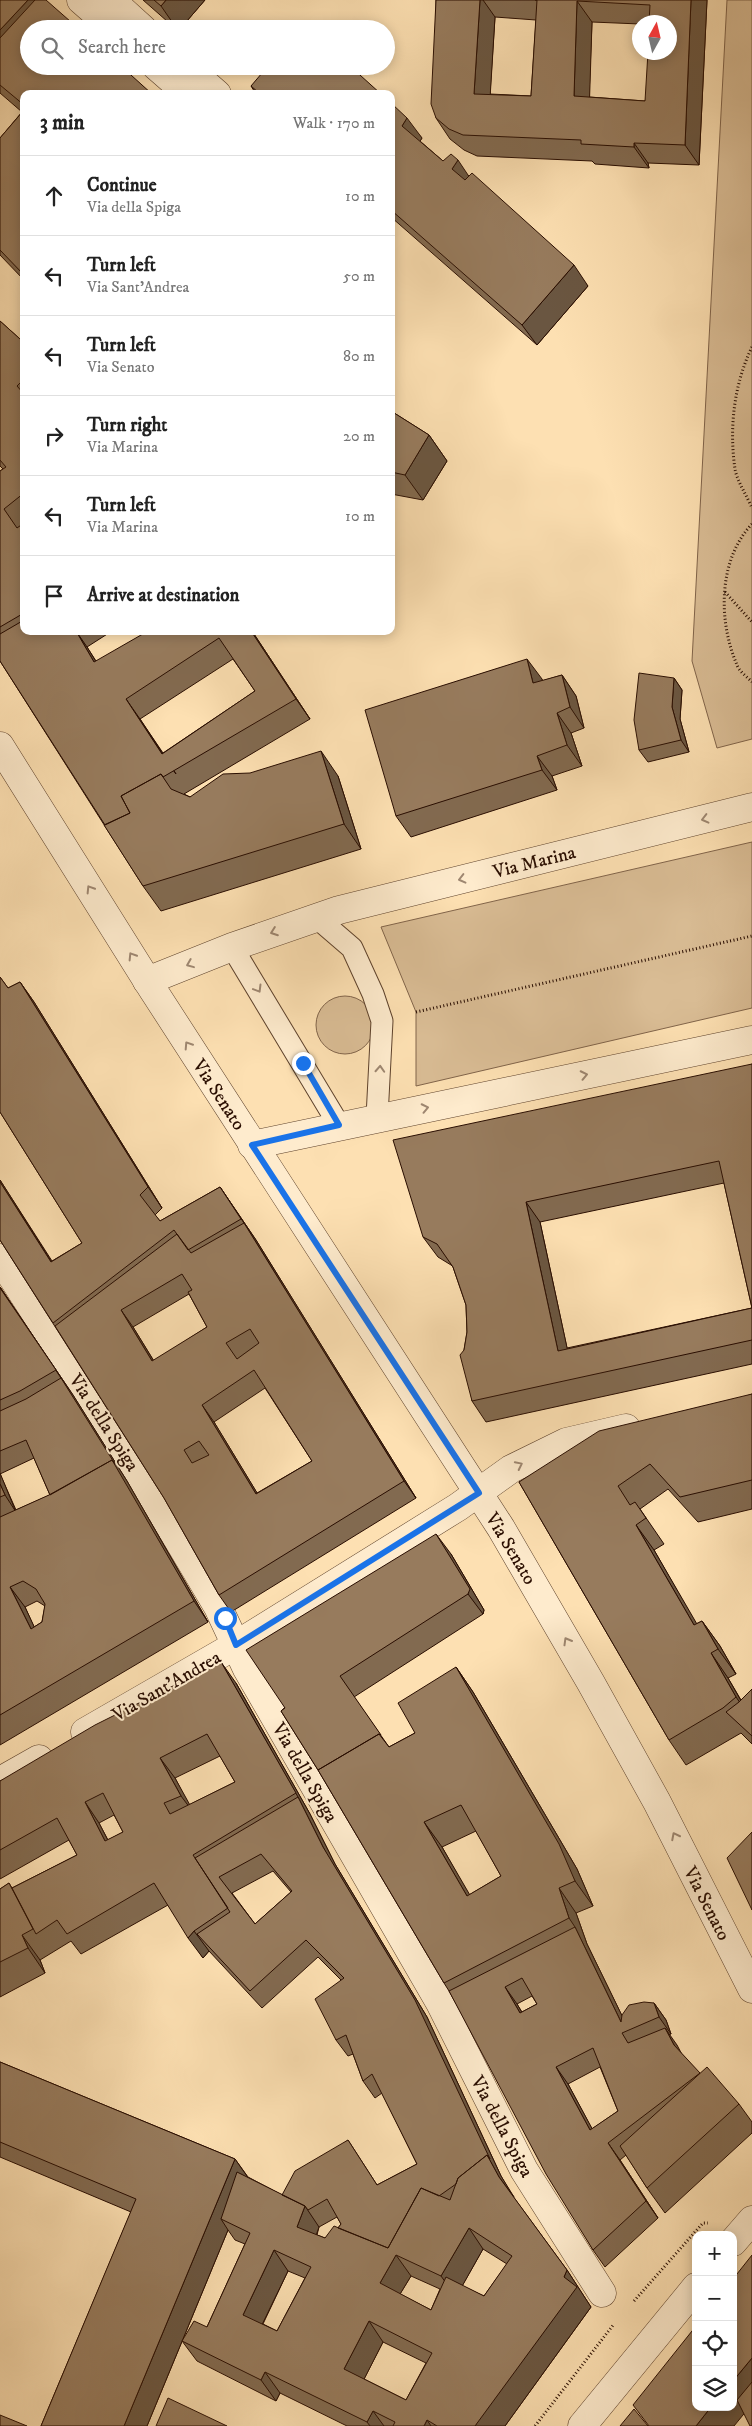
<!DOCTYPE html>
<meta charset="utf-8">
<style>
body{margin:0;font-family:"IM FELL DW Pica",serif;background:#f6f6f6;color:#222}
.controls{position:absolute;right:15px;bottom:15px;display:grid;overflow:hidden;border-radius:10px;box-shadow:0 2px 12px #0003}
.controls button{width:45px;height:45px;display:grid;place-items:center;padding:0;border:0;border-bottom:1px solid #e0e0e0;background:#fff;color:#222;font:25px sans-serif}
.compass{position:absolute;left:632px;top:15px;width:45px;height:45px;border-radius:50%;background:#fff;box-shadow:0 2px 12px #0003;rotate:8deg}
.stop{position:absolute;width:15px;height:15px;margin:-11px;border:4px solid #1a73e8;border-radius:50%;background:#fff}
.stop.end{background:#1a73e8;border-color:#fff;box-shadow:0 1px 5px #0008}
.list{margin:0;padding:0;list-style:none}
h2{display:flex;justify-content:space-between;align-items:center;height:65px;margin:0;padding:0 20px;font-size:21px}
h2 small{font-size:16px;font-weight:400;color:#767676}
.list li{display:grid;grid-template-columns:32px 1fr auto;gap:15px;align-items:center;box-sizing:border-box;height:80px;padding:0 20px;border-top:1px solid #e0e0e0}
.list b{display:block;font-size:19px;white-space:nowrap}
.list p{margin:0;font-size:16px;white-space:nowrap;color:#767676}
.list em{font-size:16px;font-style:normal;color:#767676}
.icon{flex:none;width:28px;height:28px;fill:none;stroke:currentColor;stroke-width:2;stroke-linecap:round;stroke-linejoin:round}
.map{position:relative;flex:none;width:752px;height:2426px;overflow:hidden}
.search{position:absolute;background:#fff;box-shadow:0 2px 12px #0003;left:20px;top:20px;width:375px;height:55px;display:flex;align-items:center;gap:12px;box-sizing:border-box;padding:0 18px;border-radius:28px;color:#767676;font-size:19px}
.panel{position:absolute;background:#fff;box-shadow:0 2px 12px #0003;left:20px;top:90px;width:375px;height:545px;border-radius:10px}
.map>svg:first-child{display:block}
</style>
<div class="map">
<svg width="752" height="2426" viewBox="0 0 752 2426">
<rect width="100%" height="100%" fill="#fde0b2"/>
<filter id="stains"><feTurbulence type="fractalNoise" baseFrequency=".004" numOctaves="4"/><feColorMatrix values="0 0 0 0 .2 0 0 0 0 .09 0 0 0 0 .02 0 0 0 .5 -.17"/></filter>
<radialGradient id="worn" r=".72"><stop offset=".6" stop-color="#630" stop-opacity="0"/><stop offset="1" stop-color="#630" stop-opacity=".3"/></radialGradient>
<path fill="#d9bc94" stroke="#81644a" d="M727,0h25v739l-35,9 -25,-87z
M752,842v166l-336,78v-74l-35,-85z
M316 1025a29 29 0 1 1 58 0a29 29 0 1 1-58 0Z"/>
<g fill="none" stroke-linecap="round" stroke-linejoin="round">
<defs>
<path id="service" d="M316,917l36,31 21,46 9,27 -5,96
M232,947l107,178"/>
<path id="pedestrian" d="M0,1258l138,215 80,134 29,62 193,334 84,167 78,123"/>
<path id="minor" d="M81,0l33,29
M111,0l32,29
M156,66l32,28
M185,66l32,28
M147,981l85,-34 107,-37 413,-103
M252,1145l500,-105
M85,1732l151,-87 222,-138 53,-38 55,-27 60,-14
M0,1781l39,-22
M733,2242l19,-22
M582,2426l114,-139"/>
<path id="tertiary" d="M0,746l153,244 348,538 90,155 66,119 95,187"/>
</defs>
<use href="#service" stroke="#5e422c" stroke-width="23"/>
<use href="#pedestrian" stroke="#5e422c" stroke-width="29"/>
<use href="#minor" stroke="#5e422c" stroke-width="29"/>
<use href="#tertiary" stroke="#5e422c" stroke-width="29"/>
<path stroke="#290d00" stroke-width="3" stroke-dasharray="1 2.5" stroke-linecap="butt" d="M752,347c-18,37 -23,81 -17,122 2,12 12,27 17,39
M752,524c-34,36 -34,97 -15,141 2,6 10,12 15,17
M725,592l27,30
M416,1012l336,-76
M634,2301l69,-78h5
M535,2426l79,-102"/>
<use href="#service" stroke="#feebcd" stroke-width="21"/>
<use href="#pedestrian" stroke="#feebcd" stroke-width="28"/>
<use href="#minor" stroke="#feebcd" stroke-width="28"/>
<use href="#tertiary" stroke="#feebcd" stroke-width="28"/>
</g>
<path fill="#826a50" stroke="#290d00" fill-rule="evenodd" d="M0,0l24,94v186l-24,-25v-117l22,-26 -22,-19z
M143,0h62l-25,29h-4z
M436,0h271l-8,165 -51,-2 1,5 -54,-4 -3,-3 -115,-5 -13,-6 -14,-11 -14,-21zM495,17l41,3 -5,76 -41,-2zM592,22l48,2v-2h30l-25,79 -56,-4z
M251,86l130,8h-125z
M391,103l31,35 -2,3 23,20 26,15 119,110 -51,59 -146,-128z
M0,321l20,18 4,-4v296h88l-25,16 9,14 156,-30 58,88 -126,75 6,3 148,-21 23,73 -200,62 -18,-25 -143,-225v-190l3,-2 -3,-3zM233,659l22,32 -92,62 -23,-34z
M391,411l38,24 18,26 -24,39 -32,-6z
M562,675l14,21 8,32 -13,5 11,33 -30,10 5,14 -146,47 -15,-21 146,-137v2z
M674,678l8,12 -2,29 9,33 -41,10 -9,-12z
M0,977l8,11 12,-6 14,20 128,206 -7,7 5,6 60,-34 36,53 160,258 -185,114 -12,-17 -55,-97 -164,-258v-60l52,81 30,-18 -82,-131zM189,1294l18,33 -53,34 -21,-34zM265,1388l47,73 -55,32 -43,-71z
M752,1064v300l-266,58 -14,-21 -8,-51 3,-18 -1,-27 -13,-38 -2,-2 -13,-8 -15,-20zM724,1183l28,125 -185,40 -27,-126z
M0,1287l73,108 54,86 81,141 -208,123zM34,1458l16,37 -34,15 -16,-36zM37,1601l8,5 -3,16 -8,5 -9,-20z
M752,1394v115l-54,13 -30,-33 -28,20 24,35 -10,6 42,74 6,-3 18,25 16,28 -8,4 13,22 11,-11v55l-11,-11 -55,32 -17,-25 -150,-258z
M451,1554l33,56 -1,4 -129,83 35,50 26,-14 41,-66 17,25 104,177 16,37 -17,7 11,31 35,72 32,-13 12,17 5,14 -2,1 11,17 20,22 39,30 13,18v11l-87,80 -18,-25 -21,-33 -6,5 38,58 -53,49 -12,-17 -144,-259 -5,-8 -126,-213 -37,-59zM476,1831l25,45 -32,19 -27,-48zM532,1996l5,8 -15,8 -5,-8zM600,2067l18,44 -26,18 -24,-45z
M236,1683l74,131 25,50 92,153 74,159 11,19 55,75 24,37 -86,119h-158l-67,-33 -4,8 -79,-40 -15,-20 25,-14 38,-83 -10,-4 -7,-10 -81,196h-106l90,-214 -131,-55v-95l235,97 13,18 34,18 66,-55 29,45 40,-21 -35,-71 -7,5 -12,-17 -10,-27 -5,2 -12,-16 5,-60 -23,-23 -56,51 -53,-57 -6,7 -35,-53 -87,49 -10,-13 -31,19 5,13 -45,24v-108l9,-6 3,5 65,-33 -8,-15 -69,39v-98zM220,1756l15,26 -46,23 -14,-27zM114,1815l9,17 -15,8 -9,-17zM273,1871l18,21 -36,32 -23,-31zM337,2217l4,7 -3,4 -13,10 -8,-3 2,-8zM483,2249l24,15 -23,32 -22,-10zM288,2271l17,7 -28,53 -14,-7zM411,2276l29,13 -9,21 -31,-16zM383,2342l43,21 -20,37 -42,-21z"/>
<path fill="#6a5641" stroke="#290d00" d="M28,0h16l-44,74v-44z
M166,0h39l-25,29h-3l-16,-23z
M480,0h3l12,17 -6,98 -15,-21z
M691,0h16l-8,165 -14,-20z
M577,1l15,21 -3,94 -15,-20z
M407,118l15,20 -5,8 -15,-20z
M634,143l14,20 1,5 -15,-21z
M458,160l14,21 -6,9 -14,-21z
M574,265l14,21 -51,59 -15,-20z
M429,435l18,26 -24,39 -18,-25z
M76,631l11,16 22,36 -15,-21z
M251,631h1l58,88 -14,-20z
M527,659l15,20 6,25 -15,-21z
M562,675l14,21 8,32 -14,-21z
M674,678l8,12 -2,29 9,33 -8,-12 -9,-33z
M126,699l14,20 36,55 -14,-20z
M557,713l14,20 11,33 -15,-21z
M321,751l17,25 23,73 -17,-25z
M537,756l15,20 5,14 -15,-20z
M20,982l14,20 128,206 -14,-21z
M0,1180l65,103 -14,-21 -51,-80z
M220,1187l36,53 160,258 -12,-17 -160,-258z
M526,1202l14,20 32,149 -14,-20z
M0,1287l73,108 54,86 81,141 -14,-21 -133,-223z
M121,1310l12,17 31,51 -12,-17z
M202,1405l12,17 54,89 -12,-17z
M0,1473l16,39 -11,-17 -5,-11z
M636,1525l18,25 58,100 -18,-25z
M436,1534l15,20 33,56 -1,4 -15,-20z
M10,1587l15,20 20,43 -14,-21z
M702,1621l18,25 16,28 -18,-25z
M711,1653l17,25 24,42 -16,-23z
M221,1662l15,21 74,131 25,50 92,153 74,159 13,21 -15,-20 -12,-22 -164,-308 -25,-50z
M456,1667l17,25 104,177 16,37 -18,-25z
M160,1758l15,20 21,38 -15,-20z
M85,1802l14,21 20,39 -14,-21z
M424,1822l18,25 43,74 -18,-25z
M559,1888l17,25 11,31 42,86 -8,-8 -46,-95 -6,-9z
M194,1931l15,20 -6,7 -15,-20z
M22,1935l18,25 5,13 -17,-25z
M505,1987l12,17 15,26 -12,-17z
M654,2003l12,17 5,14 -12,-17z
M665,2028l12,17 9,17 -12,-17z
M556,2067l12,17 34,63 -12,-17z
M608,2143l12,17 38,58 -12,-17z
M235,2159l14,20 -28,40 7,11 -81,196h-23z
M305,2206l14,21 -7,20 -15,-20z
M469,2228l14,21 -27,48 -15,-21z
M274,2250l14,21 -31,64 -14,-20z
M396,2255l15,21 -17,28 -14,-21z
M567,2270l24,37 -86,119h-30l89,-149z
M369,2321l14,21 -24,47 -15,-20z
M752,2358v46l-18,22h-38l15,-19h22v-26z
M265,2372l15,21 -4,8 -15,-21z
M373,2411l11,15h-14l-3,-4z
M427,2420l4,6h-7z"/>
<path fill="#977b5d" stroke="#290d00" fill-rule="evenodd" d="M0,0h28l-28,30z
M35,0h11l33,29h-50v37h92l31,28h-128v11l-24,-20v-47z
M154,0h12l-5,6z
M436,0h44l-6,94 57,2 6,-96h-2h156l-6,145 -51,-2v4l-53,-3v-4l-118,-5 -14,-6 -13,-11 -5,-14zM577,1l73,4 -1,17h21v30h-22l-3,49 -71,-5z
M268,66h82l31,28h-121l-9,-8z
M391,103l16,15 -5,8 41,35 8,-7 7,6 -6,9 13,11 7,-7 102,92 -52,60 -131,-115z
M24,110v165l-24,-25v-112z
M0,321l20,18 4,-4v44l-7,7 7,8v99l-20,16 13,19 7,-5v90l-24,14v-156l6,-4 -6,-7z
M391,411l38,24 -24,40 -14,-3z
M24,620v11h52l18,31 54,-31h103l45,68 -133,78 -2,-3 -40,22 9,17 -25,12 -105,-164v-27zM219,638l36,53 -93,63 -36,-55z
M527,659l6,24 29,-8 8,32 -13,6 10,32 -30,11 5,14 -146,46 -31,-106z
M639,673l35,5 -2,29 9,33 -42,10 -5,-30z
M321,751l23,73 -201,62 -39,-61 26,-12 -9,-17 40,-22 10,15 19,8 33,-23 27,-1z
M0,977l8,11 12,-6 128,205 -8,8 20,26 60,-34 21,32 -53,31 -14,-20 -121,93 -53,-83v-58l51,80 31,-19 -82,-131z
M752,1064v276l-280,61 -12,-46 4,-5 3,-18 -1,-27 -13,-38 -16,-23 -14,-7 -30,-97zM719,1161l33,147 -194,43 -32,-149z
M244,1223l160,258 -185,114 -55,-97 -109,-172 122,-92 14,19zM182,1274l10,16 -4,2 19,35 -55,34 -31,-51zM250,1329l9,14 -22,16 -11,-16zM254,1370l58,91 -56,33 -54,-89zM199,1441l10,14 -17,8 -8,-13z
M0,1288l56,82 -36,21 -20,9z
M61,1378l54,86 -3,-4 -62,35 -24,-55 -26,11v-40l26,-12z
M752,1394v86l-72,17 -30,-33 -32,22 12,19 5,-3 11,16 -10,7 58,100 8,-4 16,28 -7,4 25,44 -13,11 -54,32 -150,-258 80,-51z
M112,1460l82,141 -194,114v-198l49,-22zM23,1581l13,8 9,15 -3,18 -11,7 -21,-42z
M0,1484l5,11 -5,2z
M436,1534l34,55 -2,5 -128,82 41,59 -2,-1 -61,36 -37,-59 4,-3 -39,-58z
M221,1662l75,131 -103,62 35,53 -34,23 -6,7 -34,-55 -87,51 -10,-14 -21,14 -24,-46 65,-33 -20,-37 -57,32v-69l95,-56zM207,1734l28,48 -65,32 -6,-11 17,-7 -21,-38zM103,1793l20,39 -18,9 -20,-39z
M456,1667l103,177 16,37 -16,7 10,30 -125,65 -126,-213 61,-36 10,13 26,-14 -17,-30zM461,1805l40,71 -34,20 -43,-74z
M752,1689v47l-26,-24 13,-10z
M298,1797l25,50 92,153 75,159 -3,-4 -29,23 -2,6 -17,12 -18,-8 -33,60 -50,-20 3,-4 -14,-25 -19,11 -3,-4 -23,-11 13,-24 53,-31 29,45 40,-21 -45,-90 -9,7 -17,-46 -10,5 -21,-41 29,-21 -38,-38 -56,51 -53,-57 33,-22 -35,-54zM261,1854l31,37 -37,33 -36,-47z
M752,1832v78l-25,-52z
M9,1883l24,46 -11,6 6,13 -28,14v-73z
M575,1927l46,95 1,-7 7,-10 15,-3 10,1 5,14 -37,16 6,10 37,-15 9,17 26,28 -92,70 38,58 -53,49 -47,-76 -97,-183zM522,1978l15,26 -17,9 -15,-26zM593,2048l25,63 -28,19 -34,-63z
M0,2062l235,97 -111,267h-83l95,-227 -136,-57z
M707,2067l32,37 -92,84 -27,-42z
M487,2155l12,22 68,93 -3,7 13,10 -102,139h-38l-10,-6 -3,6h-31l2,-4 -22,-11 -6,11 -102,-50 -4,8 -79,-39 12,-20 13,6 43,-94 -29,-14 16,-47 68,34 -8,21 28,11 9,-12 54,22 33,-60 29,12 8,-22zM469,2228l43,28 -28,40 -38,-19 -15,33 -51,-27 16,-28 45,21zM274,2250l37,17 -34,64 -34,-16zM369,2321l63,32 -26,47 -62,-31z
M752,2255v103l-19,23v-102z
M696,2326v81h15l-15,19h-47l-16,-21z
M752,2382v44h-2l-13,-26z
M168,2398l59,28h-71z
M634,2409l14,17h-28z
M0,2415l27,11h-27z"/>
<defs><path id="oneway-chevron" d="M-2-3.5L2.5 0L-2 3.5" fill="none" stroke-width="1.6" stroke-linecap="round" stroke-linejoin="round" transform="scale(1.25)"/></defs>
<g stroke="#9e8771">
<use href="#oneway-chevron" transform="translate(705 819) rotate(166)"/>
<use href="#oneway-chevron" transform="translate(462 879) rotate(166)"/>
<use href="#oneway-chevron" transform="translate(90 889) rotate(-122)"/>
<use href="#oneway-chevron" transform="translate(274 932) rotate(160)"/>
<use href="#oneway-chevron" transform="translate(132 956) rotate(-122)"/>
<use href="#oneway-chevron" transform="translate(190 964) rotate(158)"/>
<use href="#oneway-chevron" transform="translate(258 989) rotate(59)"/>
<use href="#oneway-chevron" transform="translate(188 1045) rotate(-123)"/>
<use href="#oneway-chevron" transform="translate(380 1069) rotate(-87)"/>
<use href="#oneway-chevron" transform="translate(584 1075) rotate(-12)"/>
<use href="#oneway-chevron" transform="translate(425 1108) rotate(-12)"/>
<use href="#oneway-chevron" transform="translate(519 1465) rotate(-26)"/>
<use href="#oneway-chevron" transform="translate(567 1641) rotate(-120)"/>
<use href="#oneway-chevron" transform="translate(675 1836) rotate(-117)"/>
</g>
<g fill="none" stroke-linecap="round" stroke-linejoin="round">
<path stroke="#1a73e8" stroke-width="6" d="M225,1618l11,27 243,-152 -227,-348 87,-20 -36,-62"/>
</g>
<g text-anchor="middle" stroke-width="4" stroke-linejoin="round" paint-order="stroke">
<g font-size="19" fill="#290d00" stroke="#feebcd">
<text transform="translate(534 861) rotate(-14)" y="7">Via Marina</text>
<text transform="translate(220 1094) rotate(57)" y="7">Via Senato</text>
<text transform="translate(105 1422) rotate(57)" y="7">Via della Spiga</text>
<text transform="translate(512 1548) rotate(59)" y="7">Via Senato</text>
<text transform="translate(166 1685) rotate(-30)" y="7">Via Sant'Andrea</text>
<text transform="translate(306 1772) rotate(60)" y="7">Via della Spiga</text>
<text transform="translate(708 1903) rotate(63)" y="7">Via Senato</text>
<text transform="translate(503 2126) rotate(62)" y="7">Via della Spiga</text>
</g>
</g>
<rect width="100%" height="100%" filter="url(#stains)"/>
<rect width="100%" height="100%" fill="url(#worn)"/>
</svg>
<div class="controls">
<button>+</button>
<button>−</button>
<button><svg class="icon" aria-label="locate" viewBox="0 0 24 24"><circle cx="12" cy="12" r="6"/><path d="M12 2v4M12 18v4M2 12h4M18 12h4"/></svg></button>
<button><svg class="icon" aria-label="layers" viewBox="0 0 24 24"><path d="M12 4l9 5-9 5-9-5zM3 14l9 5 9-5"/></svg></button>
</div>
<svg class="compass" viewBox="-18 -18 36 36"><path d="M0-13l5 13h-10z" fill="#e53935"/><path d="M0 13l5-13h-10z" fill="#767676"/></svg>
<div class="stop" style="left:225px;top:1618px"></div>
<div class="stop end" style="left:303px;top:1063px"></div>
<div class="search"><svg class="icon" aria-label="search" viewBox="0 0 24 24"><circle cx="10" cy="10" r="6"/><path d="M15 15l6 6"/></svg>Search here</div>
<section class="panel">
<h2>3 min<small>Walk · 170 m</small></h2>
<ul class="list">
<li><svg class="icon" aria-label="ahead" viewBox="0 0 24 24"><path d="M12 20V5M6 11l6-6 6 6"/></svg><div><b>Continue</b><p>Via della Spiga</p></div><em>10 m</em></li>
<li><svg class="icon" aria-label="left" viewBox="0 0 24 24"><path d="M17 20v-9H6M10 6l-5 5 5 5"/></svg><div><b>Turn left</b><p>Via Sant'Andrea</p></div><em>50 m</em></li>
<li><svg class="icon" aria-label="left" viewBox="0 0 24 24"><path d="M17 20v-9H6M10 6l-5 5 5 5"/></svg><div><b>Turn left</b><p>Via Senato</p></div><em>80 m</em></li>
<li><svg class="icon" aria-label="right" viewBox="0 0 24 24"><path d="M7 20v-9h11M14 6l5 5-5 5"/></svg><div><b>Turn right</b><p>Via Marina</p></div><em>20 m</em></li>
<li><svg class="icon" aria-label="left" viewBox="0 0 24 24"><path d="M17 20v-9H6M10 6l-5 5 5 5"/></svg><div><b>Turn left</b><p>Via Marina</p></div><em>10 m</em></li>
<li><svg class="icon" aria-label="arrive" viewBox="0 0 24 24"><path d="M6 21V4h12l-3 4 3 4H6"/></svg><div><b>Arrive at destination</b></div></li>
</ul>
</section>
</div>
